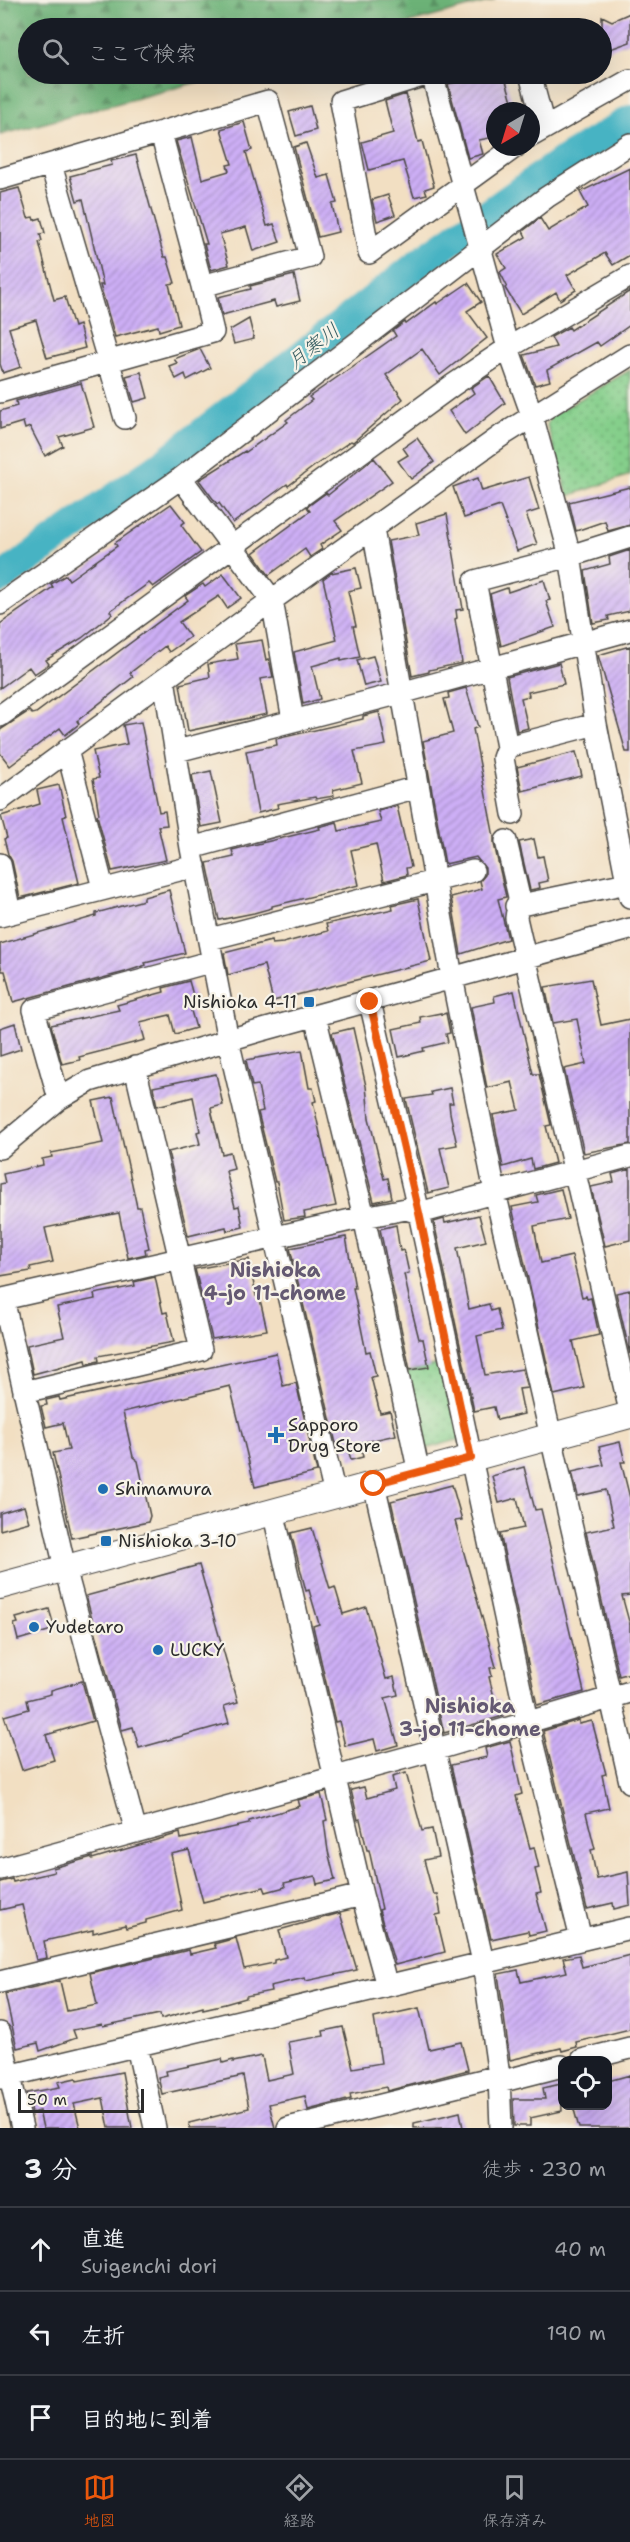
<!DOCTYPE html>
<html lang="ja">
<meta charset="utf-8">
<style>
body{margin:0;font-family:"Shantell Sans","Klee One",sans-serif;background:#20242c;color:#f1f3f6}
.controls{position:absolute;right:18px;bottom:18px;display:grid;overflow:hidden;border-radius:12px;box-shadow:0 6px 24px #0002}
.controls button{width:54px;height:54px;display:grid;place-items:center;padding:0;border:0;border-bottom:2px solid #363941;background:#171b24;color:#f1f3f6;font:30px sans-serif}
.compass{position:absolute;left:486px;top:102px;width:54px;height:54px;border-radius:50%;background:#171b24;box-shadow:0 6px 24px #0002;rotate:218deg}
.scale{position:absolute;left:18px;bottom:15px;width:126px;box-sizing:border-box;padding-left:6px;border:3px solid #2b2b2b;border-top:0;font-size:16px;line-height:21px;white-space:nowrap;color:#2b2b2b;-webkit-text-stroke:4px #f7f3e8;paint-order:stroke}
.stop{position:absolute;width:18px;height:18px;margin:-14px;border:4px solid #ea580c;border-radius:50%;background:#fff}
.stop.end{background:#ea580c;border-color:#fff;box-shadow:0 2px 6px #0008}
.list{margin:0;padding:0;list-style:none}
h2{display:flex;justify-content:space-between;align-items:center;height:78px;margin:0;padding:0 24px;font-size:26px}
h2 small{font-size:20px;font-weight:400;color:#9ea1a6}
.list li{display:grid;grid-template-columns:39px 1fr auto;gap:18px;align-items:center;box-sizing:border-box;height:84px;padding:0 24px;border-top:2px solid #363941}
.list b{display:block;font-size:22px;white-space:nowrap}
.list p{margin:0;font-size:20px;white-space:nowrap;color:#9ea1a6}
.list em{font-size:20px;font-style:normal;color:#9ea1a6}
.icon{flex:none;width:33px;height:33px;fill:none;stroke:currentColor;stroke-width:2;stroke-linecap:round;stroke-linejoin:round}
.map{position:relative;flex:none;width:630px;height:2128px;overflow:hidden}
.search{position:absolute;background:#171b24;box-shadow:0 6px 24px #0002;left:18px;right:18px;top:18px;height:66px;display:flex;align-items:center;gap:15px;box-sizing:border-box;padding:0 21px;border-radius:33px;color:#9ea1a6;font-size:22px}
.sheet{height:330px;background:#171b24}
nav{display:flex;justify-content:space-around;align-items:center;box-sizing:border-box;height:84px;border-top:2px solid #363941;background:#171b24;font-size:16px;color:#9ea1a6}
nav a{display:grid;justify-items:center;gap:3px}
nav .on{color:#ea580c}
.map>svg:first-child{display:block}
</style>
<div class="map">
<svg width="630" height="2128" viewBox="0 0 630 2128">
<defs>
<pattern id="grass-dots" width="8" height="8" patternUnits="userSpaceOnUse" patternTransform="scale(1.5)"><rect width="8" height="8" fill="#85cf8b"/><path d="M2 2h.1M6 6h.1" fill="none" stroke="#6da872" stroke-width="1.8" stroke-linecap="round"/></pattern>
<pattern id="forest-firs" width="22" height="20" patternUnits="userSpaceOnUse" patternTransform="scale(1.5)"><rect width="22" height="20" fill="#6cb277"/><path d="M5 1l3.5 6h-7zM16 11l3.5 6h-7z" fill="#599162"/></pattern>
<pattern id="building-hatch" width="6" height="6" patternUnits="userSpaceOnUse" patternTransform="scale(1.5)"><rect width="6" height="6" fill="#cdaff6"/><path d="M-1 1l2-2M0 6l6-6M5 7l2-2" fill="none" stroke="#a78fc7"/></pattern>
</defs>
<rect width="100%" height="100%" fill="#f7f3e8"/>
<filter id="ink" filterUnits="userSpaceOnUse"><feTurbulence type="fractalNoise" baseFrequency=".0167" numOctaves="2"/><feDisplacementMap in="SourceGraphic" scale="12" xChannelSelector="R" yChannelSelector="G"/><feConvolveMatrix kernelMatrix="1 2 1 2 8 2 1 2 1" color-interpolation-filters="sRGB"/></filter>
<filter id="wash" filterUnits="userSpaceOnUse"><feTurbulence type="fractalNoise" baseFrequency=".008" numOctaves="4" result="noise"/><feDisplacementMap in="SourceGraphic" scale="24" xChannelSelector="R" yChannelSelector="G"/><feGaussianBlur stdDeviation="1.35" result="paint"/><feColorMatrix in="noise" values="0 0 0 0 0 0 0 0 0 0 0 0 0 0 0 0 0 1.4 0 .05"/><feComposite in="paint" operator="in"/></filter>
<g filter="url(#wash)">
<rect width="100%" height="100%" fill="#f2dfc2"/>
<path fill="url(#grass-dots)" stroke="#587d5b" stroke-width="1.5" d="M630,370v105l-62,21 -21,-71 4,-9z
M445,1362l19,76 -43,12 -17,-77z"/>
<path fill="url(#forest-firs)" stroke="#4c6e51" stroke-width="1.5" d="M0,0h495l-104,28h-363v46h199l-227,61z"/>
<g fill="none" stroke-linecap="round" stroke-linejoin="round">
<path stroke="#46b3c3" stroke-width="30" d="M0,579l161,-114 260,-203 140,-100 69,-42"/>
</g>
<g id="blocks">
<path fill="url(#building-hatch)" d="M630,13v29l-28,10v-36l10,5z
M487,74h17l11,37h-20v26l-16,3 4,14 -15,4 -20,-74z
M406,94l12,48 4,-1 12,45 -9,3 2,5 -13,3 -11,-36 -34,9 -7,-28 31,-9 -8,-32z
M310,106l6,24 -20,6 -7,-24z
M244,122l8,28 -6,2 21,74 7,-2 6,18 -27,9 -7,-24 -26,7 9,31 -18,5 -7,-26h3l-31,-103 16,-4 10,42 27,-8 -2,-6 5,-1 -11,-35z
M306,143l12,35 11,-3 8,28 -5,1 6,28 -20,5 -24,-90z
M136,155l28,102h3l8,26 -6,1 10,41 -20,6 -1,-5 -43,11 -15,-52h3l-20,-86 -6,2 -7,-25 42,-11 -1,-4z
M630,168v87l-17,10 -8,-12 -38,22 9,15 -16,10 -4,-8 -35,22 -16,-26 2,-2 -7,-14 6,-4 -9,-14 29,-17 -3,-6 17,-13 8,13 40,-24 -8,-15z
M19,188l9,30 5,-1 1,3 7,-2 4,15 -5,1 2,7 -3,1 15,58 11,-3 9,30 5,-2 6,23 -38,10 -11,-38 -27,8 12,39 -18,6 -3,-9v-171z
M388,195l7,20 -18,6 -5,-21z
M294,275l6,26 -24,6 -2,-6 -52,14 -4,-18 33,-8 -1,-3z
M468,283l13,19 -14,9 20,27 -47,37 -18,-26 -36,26 17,24 -50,43 -2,-1 -34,23 -29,22 -1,-2 -54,39 -14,-20 -2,1 -18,-24 46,-29 1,1 42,-30 -2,-2 26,-20 -3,-3 87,-61 -3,-5 12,-9 1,2 30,-22 1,2z
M630,291v34l-30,21 -3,-4 -50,28 3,11 -15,4 -11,-30 32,-8 -5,-10 18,-10 2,3z
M249,319l5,20 -20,5 -4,-14z
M200,349l10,19 -23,12 -2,-6 -9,5 -7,-13 8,-3 -3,-4z
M141,372l7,26 -14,4 -8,-26z
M489,376l16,27 -40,32 -16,-24 25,-18 -3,-5z
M81,383l13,44 -35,10 4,9 -18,10 -15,-29 -5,2 -2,-7 -23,7v-18l17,-5 -1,-5z
M417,438l17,24 -23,17 -13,-18 10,-6 -5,-7z
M374,458l18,23 -57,40 7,9 -22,15 2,4 -12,8 -5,-8 -36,26 -16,-22 57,-42 -3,-4 19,-14 2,2z
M529,477l10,33 -13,4 11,30 -20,7 -17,-45 -36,12 -11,-31 25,-9 4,13z
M630,487v38l-22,6 -3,-10 -29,10 -7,-29z
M171,504l14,18 -4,3 20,27 -48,35 -4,-4 -39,28 2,3 -30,24 -36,22 3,4 -15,10 -5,-7 -29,21v-64l53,-37 -2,-3 15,-9 3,5 48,-34 -2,-3z
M447,514l16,95 -7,1 1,8 -2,1 7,44 -33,7v2l-17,4 -24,-135 31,-6 -3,-12z
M630,550v61l-22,5 1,4 -16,3 -8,-52 25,-7 -1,-7z
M356,568l5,20 -13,3 8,35h-3l7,31 -19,4v-3l-29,8 8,33 -17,5 -9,-52 43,-12 -14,-61 8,-6z
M223,574l18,24 -14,10 -8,-12 -40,26 11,15 -21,15 -4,-6 -35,27 3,4 -56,44 2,3 -14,11 -5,-7 -50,38 -10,-13v-23l29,-19 3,3 4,-1 152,-113 -3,-4 18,-12 2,3z
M544,580l6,20 -4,1 9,26 -54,19 -11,-52 17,-6 1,4z
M262,640l4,20 3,-1 4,18 -13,2 7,35 -79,17 -8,-47 30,-7 -2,-13 30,-5 -3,-15z
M630,646v106h-4l-28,-97z
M373,656l8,26 -17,4 -7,-26z
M559,663l5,21 -36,8 1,4 -8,2 7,30 -11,3 -10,-54z
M466,688l12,39 -5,2 21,108v7l12,53 -8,2 10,40 -47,15 -10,-57 31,-8 -2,-8 5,-6v-7l-9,-11 -31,7 -22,-123 30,-8 -9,-34 5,-1 -1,-5z
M379,712l7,33 -32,6 8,32 -29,7 1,6 -18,3 -1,-2 -38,7 1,4 -20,5 -12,-62 31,-6 -1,-6 87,-20v-3z
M141,722l18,90 6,-1 2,14 -9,1 8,34 -54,11 -15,-56 2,-1 -6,-35 6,-1 -6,-27 34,-7 -4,-19z
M576,752l6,24 -60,15 -5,-24z
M211,771l11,52 -21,4 -9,-52z
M59,785l7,31 -3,1 16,66 -59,15 -8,-37 -4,-7 -4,-15 3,-1 -6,-22 39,-12 -3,-14z
M397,806l14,61 -5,1 1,7 -23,6 -8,-37 -25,6 8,35 -87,21v2l-18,5 -35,7 -12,-57 27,-6 -2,-7 88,-21 -1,-2 18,-5 2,9 42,-9 -3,-11z
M534,839l4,18 5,-1 5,25 -9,2 1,5 -10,2 -11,-48z
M169,890l16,63 -40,10 1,2 -21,7 -112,30 -8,-31h-3l-2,-9v-18l96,-28v-3l48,-13v-3z
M418,899l13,62 -158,40 -9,-36 -36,10 -4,-22 47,-12 1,3 11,-1 45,-12 -2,-7 67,-15 -1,-4z
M591,979l10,46 29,-6v125l-46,9 -20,-84 22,-5 -9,-45 -24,4 -8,-36z
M189,981l6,21 -6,2 7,24 -21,6 -5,-19 -30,7 5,18 -66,17 1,3 -18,4 -11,-39 68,-15 -2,-5 47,-13 -1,-4z
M514,991l19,83h6l12,51 -5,1 9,37 -22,6 -2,-10 -28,8 -10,-52 26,-5 -7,-28 -25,6 -16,-81 24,-5 -1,-6z
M441,1013v2l5,-2 4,20 -4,1 2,8 -25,6 1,3 -25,6 -6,-28 28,-6 -1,-6z
M15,1023l6,26 -21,7v-28z
M353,1028l13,58 3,32 15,61 4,-1 4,20 -18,4 -42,-169z
M302,1050l7,38h4l3,13 -3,1 23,104 -32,6 1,5 -21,3 -7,-38h-2l-17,-70 5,-1 -5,-26 -6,1 -6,-26z
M216,1074l7,31 -12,3 1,6 10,40 8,-2 4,17 -8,2 9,36 4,-1 4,21 -16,4 -1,-4 -38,9 -20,-84 32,-8 -3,-12 3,-1 -7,-34 -36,9 -4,-19z
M450,1088l3,15h-4l1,10 7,32 -17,3 9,40 -21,5 -22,-94 26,-4 -1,-3z
M113,1097l24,110h3l9,41 -4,1 1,5 -18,4 -9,-45 -74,15 8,34 -23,5 1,4 -31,5v-92l5,-1 -2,-9 40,-9 -1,-6 10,-2 -1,-4 52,-10 -10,-42z
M630,1169v71l-25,6 -14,-59 23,-5 -2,-8z
M561,1189l7,30 -34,7 7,37 31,-7 10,41 4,-1 1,3 4,-1 8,37 -26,6 11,47 -30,7 -42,-188 26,-5 -2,-7z
M479,1215l7,26 -29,7 12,61 20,-5 2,7 6,-2 5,21 -25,6 8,39 37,-6 5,19 -8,1 5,25 -27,6 -3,-13 -20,4 -40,-189 10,-3 1,4z
M396,1225l4,26 4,-1 5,23 -5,1 8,37 7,28h4l6,28 -19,3 -30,-141z
M346,1237l9,51h-2l13,64 4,-1 6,25 -5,1 9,36 10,-2 6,24 -36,8 3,14 -12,3 -3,-11 -10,3 -48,-204z
M249,1259l7,37 3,-1 8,35 -55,9 -17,-70z
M155,1277l8,36 4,-1 7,30 -76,14 1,5 -12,3 -1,-4 -53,14 -6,-29 37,-8 -7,-30 38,-8 -1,-5 41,-8 -1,-4z
M630,1290v64l-14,-61z
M276,1353l7,33 13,-3 21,89 -62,15 -25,-101 -107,26 10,45 5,4 12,55 -2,6 -76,16 -19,-85 16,-3 -6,-27 -17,4 -5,-21 6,-1 -1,-5 13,-3 1,3z
M620,1442l5,20h-4l9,36v97l-8,1 8,29v48l-11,3 -33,-144 28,-6 -8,-36 -28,6 -6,-24 32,-7 -5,-18z
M524,1467l11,43 6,-1 43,183 -47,13 -37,-172 24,-5 -7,-30 -18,5 -7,-27z
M452,1485l10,35 -7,1 41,146 -6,1 2,8 -3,1 6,24 4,-1 4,16 -59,17 -53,-232z
M24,1506l5,16 -29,8v-17z
M312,1528l18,61 5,-2 8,27 23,-7 20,72 8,-2 4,18 -13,3 13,47 -21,6 -3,-12 -29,7 -6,-25 -4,1 -22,-96 6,-2 -10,-34 -3,1 -15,-58z
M199,1565l39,137 -14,4 5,17 -90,25 -6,-21 -11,3 -36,-134z
M49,1609l6,20 -37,11 -4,-16 4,-1 -2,-5z
M82,1681l11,40 -47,14 8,25 -32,10 -18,-54 25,-7 -2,-9 24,-6v-4z
M579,1720v4l13,-3 14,53 -4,1 7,33 -23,5 9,36 -4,1 6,29 31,-7 2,33 -16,4 -1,-6 -26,6 -44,-178z
M510,1741l12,53 -6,2 14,52 4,-1 5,21 -4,1 6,24 -5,1 10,37 -17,4 -1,-4 -37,8 -40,-174 36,-8 -2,-9z
M406,1773l16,58 10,-2 6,28 -14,3 9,34h4l4,20 -5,1 9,37 -50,13 -16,-55 3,-1 -13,-59h-2l-7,-31 -2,1 -7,-30 13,-3 3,11 28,-8 -3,-13z
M321,1794l6,26 -3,1 4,30 7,29 -18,4 -2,-8 -31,7 1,4 -19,5 -2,-5 -61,15 -14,-52 -18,4 11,56 -36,10v3l-20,5 -1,-3 -32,8v-3l-49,11 3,17 -11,2 -14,-55 -22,5v-28l12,-3 1,3 41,-10 -1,-4 39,-11v2l88,-26 1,6 68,-15v-3l51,-15 -2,-6z
M340,1913l17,57 -51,11 -1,-3 -35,8 1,5 -25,5v2l-21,6 -22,5v-2l-42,12 -1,-5 -57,12 -1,-2 -29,6 3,8 -36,13 -2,-8 -21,5 -12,-54 55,-13 7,30 30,-6 -7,-32 99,-23 1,4 26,-6 -2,-4 22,-6 8,31 30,-6v-3l12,-3 -7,-27z
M579,1955l3,12 48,-12v74l-54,13 1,5 -15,4 -1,-3 -51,12 -12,-86 20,-4 3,12 46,-10 -4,-14z
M419,2008l10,41 32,-7 7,28 -81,21 -1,-4 -36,7 1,5 -43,11 -3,-14 -36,8 6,24h-85l-1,-5 60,-15 -6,-32 -81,18 -4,-17 9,-2 -1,-4 56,-12 1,4 10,-3v2l29,-6 5,24 27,-6 -6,-32 36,-6 -1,-5 20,-4 10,41 28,-5 -7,-45z
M122,2072l10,56h-23l-6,-30 -29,6 6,24h-37l-4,-17 -7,2 -5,-20 33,-6 -2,-5 18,-4 1,3z
M630,2075v53h-51l-6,-22h35v-25z
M561,2084l1,27 -32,7v8h-16l-1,-27h32l-2,-11z
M460,2112l3,16h-49v-5z"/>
</g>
</g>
<g filter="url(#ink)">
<use href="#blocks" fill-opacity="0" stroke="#494642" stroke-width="1.5"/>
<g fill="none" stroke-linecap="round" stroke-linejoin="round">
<defs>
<path id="minor" d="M429,74l-88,27 28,152 146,-106
M432,74l76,274 24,67 38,141 26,168 34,173
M530,74l14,52
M161,133l41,153
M531,136l99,-56
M51,165l74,253
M0,179l268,-78 42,156 -108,29 11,46 -213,60
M181,478l91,122 21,120
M373,529l79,448 43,215 135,590
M0,604l181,-126 366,-281 83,-53
M164,679l27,169 37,192 107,455
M0,716l453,-331 55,-37 122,-72
M596,724l-89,23 -32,-166 95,-25 60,-19
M507,747l-4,11 10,56
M67,750l36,138
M177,751l224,-58 229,-63
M0,800l272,-200 229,-164 129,-81
M506,841l13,56 -3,21 114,493
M191,848l227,-61
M0,864l10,49
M516,906l111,-23
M0,916l195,-50
M210,939l263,-68
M370,1002l49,211 108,508 54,218
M315,1016l49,201 55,256
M59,1099l-25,-89 179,-49
M0,1148l59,-49 31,-18 169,-50 371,-102
M24,1392l177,-42 -66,-283
M374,1484l109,478 16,114 2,52
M273,1511l89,384 25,91
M136,1832l-71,-264 -62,-269 361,-82 42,-8 13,4 211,-57
M0,1869l434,-119 196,-58
M0,1982l362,-87
M0,2033l22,95
M137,2046l18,82
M582,2060l48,-12
M0,2078l630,-150
M499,2082l63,-16
M288,2128l211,-52"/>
<path id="major" d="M0,1586l630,-171"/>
</defs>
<use href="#minor" stroke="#494642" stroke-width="24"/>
<use href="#major" stroke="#494642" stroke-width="28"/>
<use href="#minor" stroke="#fff" stroke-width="21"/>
<use href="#major" stroke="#fff" stroke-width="26"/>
</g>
</g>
<g fill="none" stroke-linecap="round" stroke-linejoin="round" filter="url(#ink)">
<path stroke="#ea580c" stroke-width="8" d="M370,1002l49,211 52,245 -97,26"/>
</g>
<g fill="#1f6fb2" stroke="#f7f3e8" stroke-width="2">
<rect x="303" y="996" width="12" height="12" rx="3"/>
<path d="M273 1426h6v6h6v6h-6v6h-6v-6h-6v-6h6z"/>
<circle cx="103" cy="1489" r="6"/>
<rect x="100" y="1535" width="12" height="12" rx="3"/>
<circle cx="34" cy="1627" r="6"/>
<circle cx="158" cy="1650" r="6"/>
</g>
<g text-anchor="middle" stroke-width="4.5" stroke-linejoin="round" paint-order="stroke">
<g font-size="18" fill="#2b2b2b" stroke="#f7f3e8" text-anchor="start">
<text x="297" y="1008" text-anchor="end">Nishioka 4-11</text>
<text x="288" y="1431">Sapporo<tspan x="288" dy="21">Drug Store</tspan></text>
<text x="115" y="1495">Shimamura</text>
<text x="118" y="1547">Nishioka 3-10</text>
<text x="46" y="1633">Yudetaro</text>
<text x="170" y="1656">LUCKY</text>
</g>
<g font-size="20" font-style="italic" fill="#345b60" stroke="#f7f3e8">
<text transform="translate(313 346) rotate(-38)" y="7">月寒川</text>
</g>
<g font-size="20" font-weight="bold" fill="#645972" stroke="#f7f3e8">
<text x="275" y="1277">Nishioka<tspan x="275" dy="23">4-jo 11-chome</tspan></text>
<text x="470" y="1713">Nishioka<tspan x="470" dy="23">3-jo 11-chome</tspan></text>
</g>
</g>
</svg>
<div class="controls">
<button><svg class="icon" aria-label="locate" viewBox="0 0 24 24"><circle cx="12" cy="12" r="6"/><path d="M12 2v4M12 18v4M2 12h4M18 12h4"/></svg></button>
</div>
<svg class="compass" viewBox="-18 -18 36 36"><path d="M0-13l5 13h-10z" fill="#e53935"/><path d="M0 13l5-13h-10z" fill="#9ea1a6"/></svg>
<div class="scale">50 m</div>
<div class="stop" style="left:374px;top:1484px"></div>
<div class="stop end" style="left:370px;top:1002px"></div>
<div class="search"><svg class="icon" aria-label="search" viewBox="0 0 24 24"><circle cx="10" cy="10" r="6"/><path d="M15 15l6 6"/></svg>ここで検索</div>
</div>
<section class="sheet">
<h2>3 分<small>徒歩 · 230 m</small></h2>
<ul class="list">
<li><svg class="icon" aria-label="ahead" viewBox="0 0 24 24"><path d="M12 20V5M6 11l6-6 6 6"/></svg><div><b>直進</b><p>Suigenchi dori</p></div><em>40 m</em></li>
<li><svg class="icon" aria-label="left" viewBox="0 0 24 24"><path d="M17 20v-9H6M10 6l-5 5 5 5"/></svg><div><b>左折</b></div><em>190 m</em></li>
<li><svg class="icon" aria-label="arrive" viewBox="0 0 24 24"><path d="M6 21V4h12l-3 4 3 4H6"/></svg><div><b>目的地に到着</b></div></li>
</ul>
</section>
<nav>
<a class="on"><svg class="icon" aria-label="map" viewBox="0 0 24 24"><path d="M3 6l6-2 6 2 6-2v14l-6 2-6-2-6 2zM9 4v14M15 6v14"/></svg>地図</a>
<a><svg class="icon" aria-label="directions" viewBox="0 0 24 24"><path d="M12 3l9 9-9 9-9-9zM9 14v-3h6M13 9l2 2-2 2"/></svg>経路</a>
<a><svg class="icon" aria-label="saved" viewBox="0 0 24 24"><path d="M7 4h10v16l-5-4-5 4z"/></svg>保存済み</a>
</nav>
